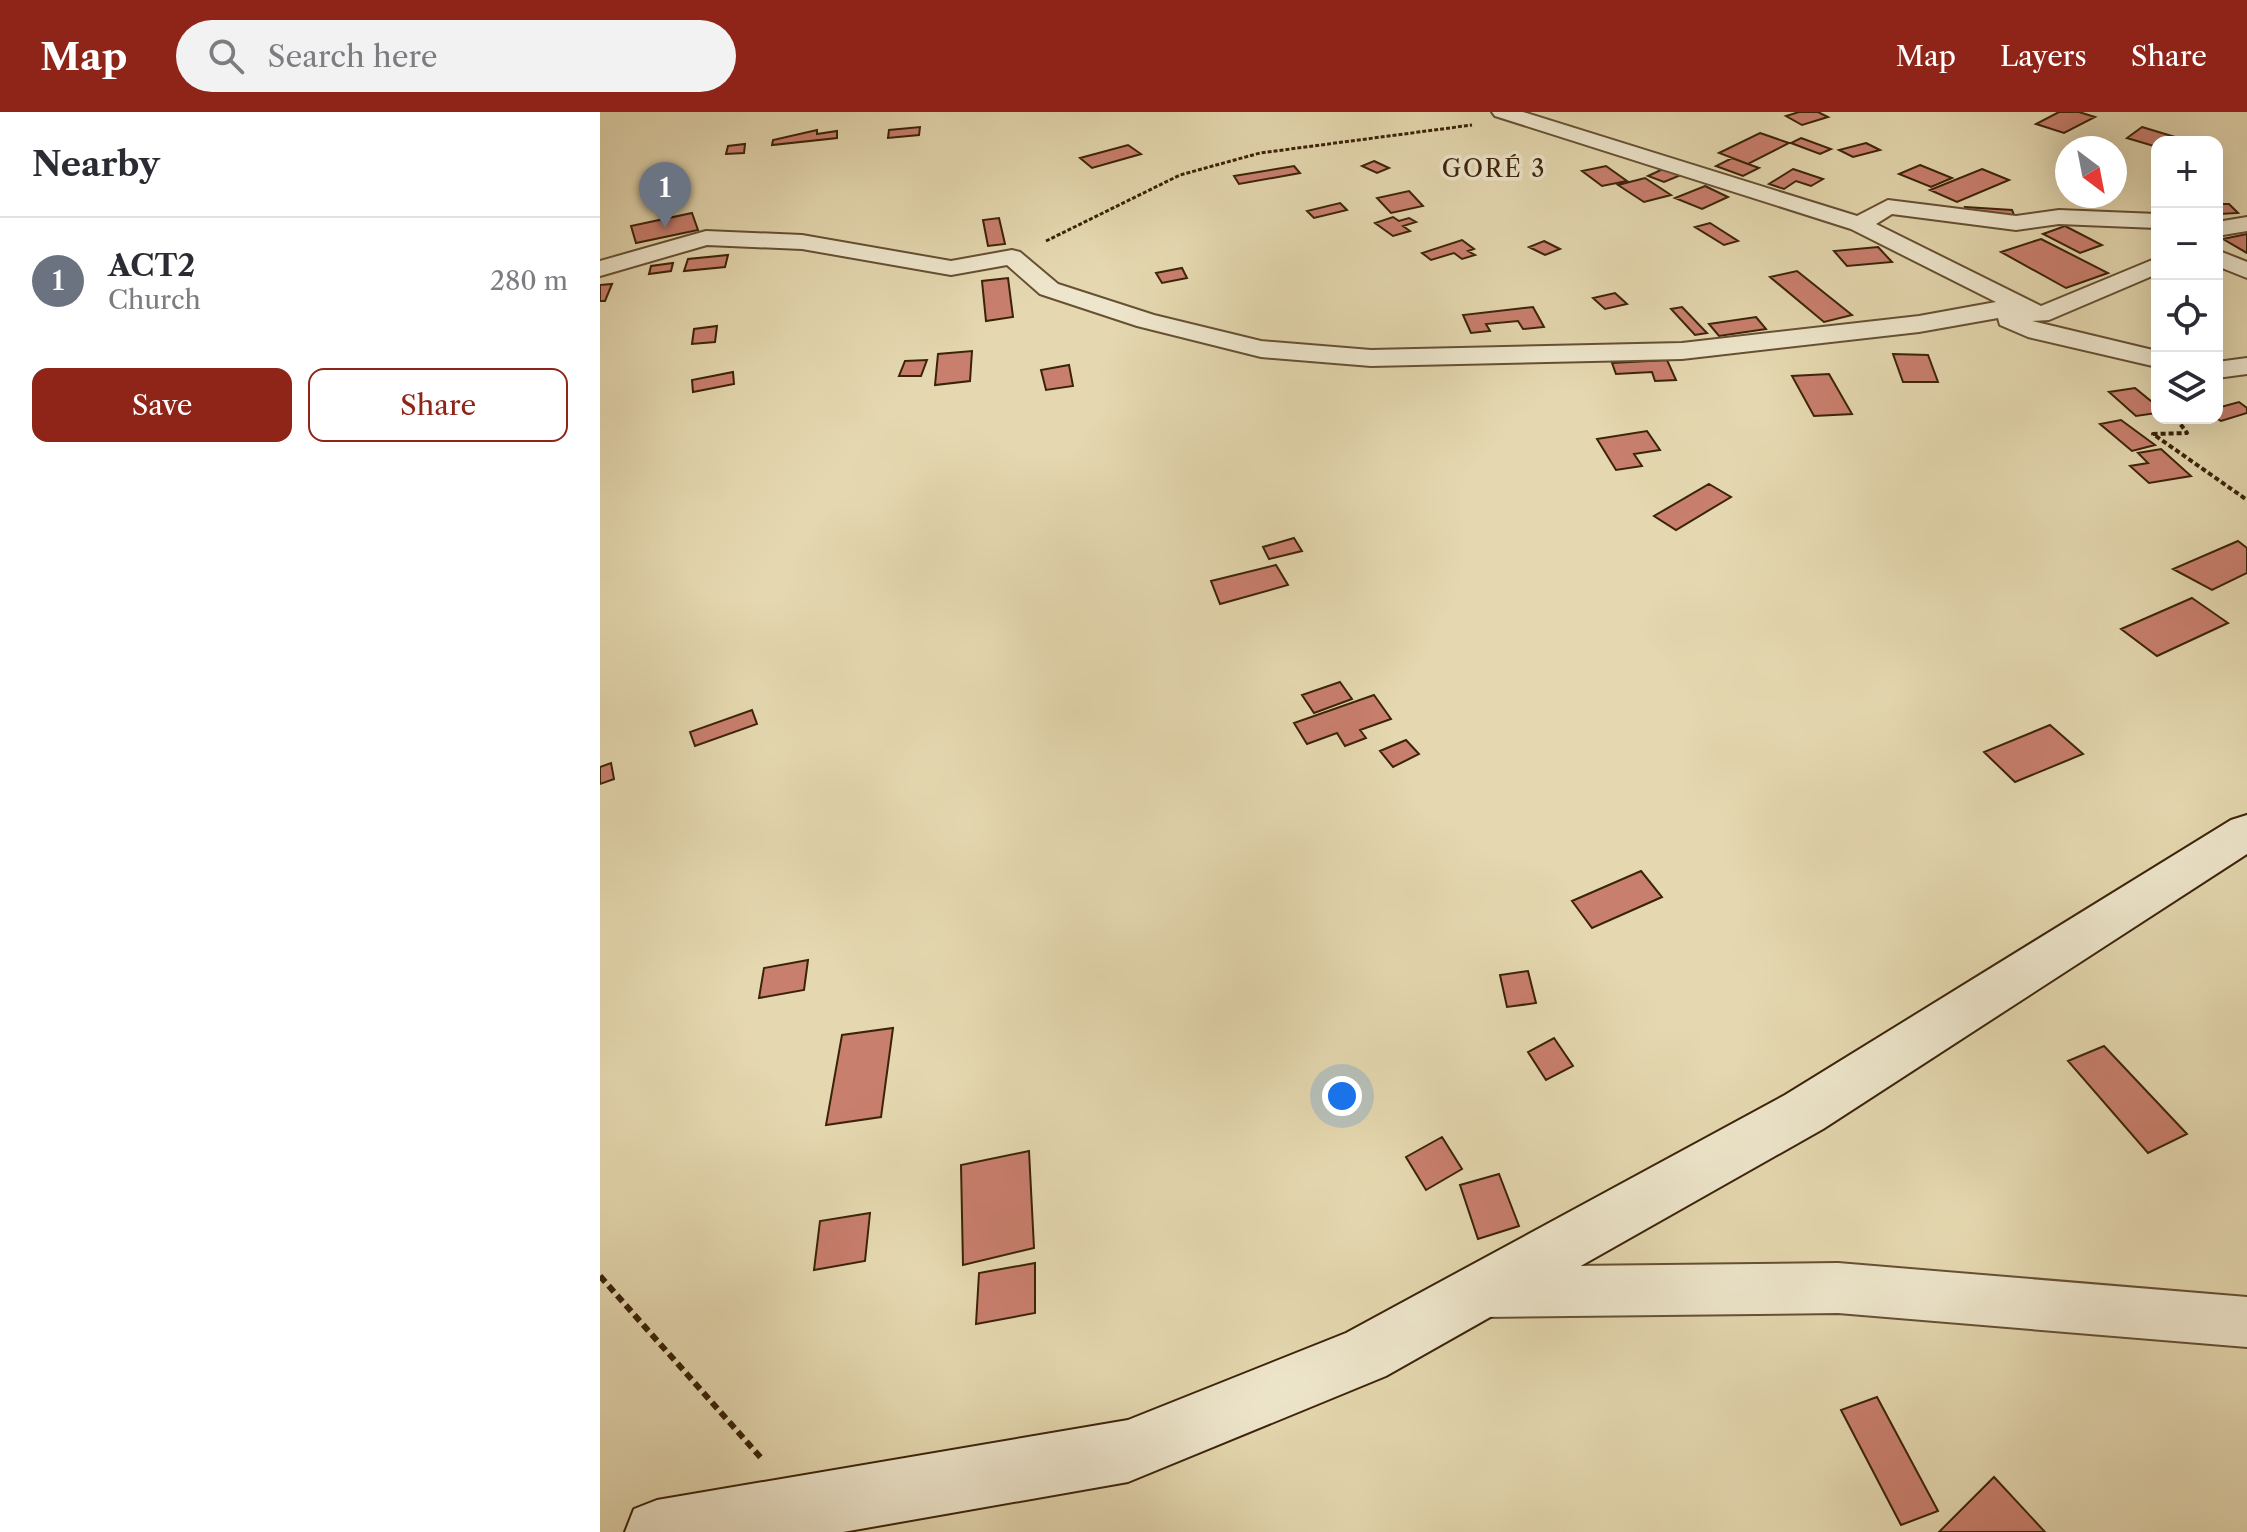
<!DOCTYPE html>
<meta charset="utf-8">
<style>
body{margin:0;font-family:"Libre Caslon Text",serif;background:#f2f2f3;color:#2b2b33}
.controls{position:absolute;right:24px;top:24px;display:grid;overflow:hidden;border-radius:16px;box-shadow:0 8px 32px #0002}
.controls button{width:72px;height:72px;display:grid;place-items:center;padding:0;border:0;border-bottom:2px solid #e1e1e2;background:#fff;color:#2b2b33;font:40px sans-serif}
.compass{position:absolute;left:1455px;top:24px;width:72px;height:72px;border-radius:50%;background:#fff;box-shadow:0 8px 32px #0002;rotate:148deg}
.you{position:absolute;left:742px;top:984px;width:28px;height:28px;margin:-20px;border:6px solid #fff;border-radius:50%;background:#1a73e8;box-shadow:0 0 0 12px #1a73e833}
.badge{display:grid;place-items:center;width:52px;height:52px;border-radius:50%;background:#8f2418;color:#fff;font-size:26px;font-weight:700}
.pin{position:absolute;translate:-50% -66px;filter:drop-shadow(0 2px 4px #0008)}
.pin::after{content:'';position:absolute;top:42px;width:28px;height:24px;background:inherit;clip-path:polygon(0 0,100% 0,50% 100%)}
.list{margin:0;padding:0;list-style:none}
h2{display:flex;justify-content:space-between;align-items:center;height:104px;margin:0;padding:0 32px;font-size:34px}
h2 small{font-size:26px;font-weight:400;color:#7c7c81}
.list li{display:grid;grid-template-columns:52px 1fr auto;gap:24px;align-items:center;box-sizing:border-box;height:128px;padding:0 32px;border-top:2px solid #e1e1e2}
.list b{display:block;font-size:30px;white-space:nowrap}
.list p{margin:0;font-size:26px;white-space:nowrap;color:#7c7c81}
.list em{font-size:26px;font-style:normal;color:#7c7c81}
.actions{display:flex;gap:16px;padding:24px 32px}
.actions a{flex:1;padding:18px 0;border:2px solid #8f2418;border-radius:16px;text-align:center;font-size:28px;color:#8f2418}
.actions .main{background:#8f2418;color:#fff}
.icon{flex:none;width:44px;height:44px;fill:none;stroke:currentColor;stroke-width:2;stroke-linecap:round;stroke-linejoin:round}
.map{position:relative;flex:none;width:1647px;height:1420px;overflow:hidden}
header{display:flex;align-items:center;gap:48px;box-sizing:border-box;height:112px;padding:0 40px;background:#8f2418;color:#fff}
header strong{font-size:38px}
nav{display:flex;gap:44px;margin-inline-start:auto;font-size:28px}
.search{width:560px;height:72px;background:#f2f2f3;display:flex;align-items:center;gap:20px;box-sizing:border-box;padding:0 28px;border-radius:44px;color:#7c7c81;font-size:30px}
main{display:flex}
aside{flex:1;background:#fff}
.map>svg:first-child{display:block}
</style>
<header>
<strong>Map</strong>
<div class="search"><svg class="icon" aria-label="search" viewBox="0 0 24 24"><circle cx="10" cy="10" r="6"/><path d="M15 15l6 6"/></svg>Search here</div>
<nav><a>Map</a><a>Layers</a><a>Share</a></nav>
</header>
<main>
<aside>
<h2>Nearby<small></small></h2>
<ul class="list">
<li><span class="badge" style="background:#6b7280">1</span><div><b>ACT2</b><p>Church</p></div><em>280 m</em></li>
</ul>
<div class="actions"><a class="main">Save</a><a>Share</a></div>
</aside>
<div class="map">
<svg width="1647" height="1420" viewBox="0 0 1647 1420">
<rect width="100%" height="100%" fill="#e5d8b0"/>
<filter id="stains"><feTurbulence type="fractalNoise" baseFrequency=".0025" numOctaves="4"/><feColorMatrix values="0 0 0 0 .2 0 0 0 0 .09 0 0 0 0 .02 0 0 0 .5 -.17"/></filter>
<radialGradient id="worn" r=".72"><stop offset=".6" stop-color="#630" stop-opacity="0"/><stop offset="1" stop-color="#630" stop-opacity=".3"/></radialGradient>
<path fill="#c97f6e" stroke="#3b2309" stroke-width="2" d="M1199,0h19l10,5 -26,8 -16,-9z
M1459,0h20l16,5 -31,16 -28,-9z
M320,15l-1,8 -31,3 1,-8z
M1542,15l43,13 -28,2v5l-30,-9z
M217,18v4l20,-3v7l-65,7 1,-5z
M1160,21l29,10 -41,21 -29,-11z
M1201,26l30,11 -11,5 -29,-11z
M1266,31l14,7 -27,7 -14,-7z
M145,32l-1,9 -18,1 2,-8z
M528,33l13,9 -49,14 -12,-10z
M1132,46l16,6 11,4 -16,8 -27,-10z
M774,49l15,7 -12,5 -15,-7z
M1320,53l32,13 -21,9 -32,-13z
M694,54l6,7 -61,11 -5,-8z
M1006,54l21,15 -25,5 -20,-15z
M1065,56l16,7 -17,7 -16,-6z
M1193,57l30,10 -12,7 -15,-5 -12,8 -15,-5z
M1382,57l27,11 -52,22 -27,-12z
M1045,66l26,17 -27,7 -26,-17z
M1105,74l23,11 -26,12 -27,-11z
M809,79l14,15 -32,7 -14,-15z
M740,91l7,7 -33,8 -7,-7z
M1617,92h12l9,9 -18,1z
M1365,95l47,3 4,10 -47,-3z
M92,101l6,17 -62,13 -5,-17z
M793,105l6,4 10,-3 7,4 -13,4 7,5 -17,5 -18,-13z
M399,106l6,26 -17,2 -5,-26z
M1110,111l28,18 -14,4 -29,-18z
M1465,114l37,19 -22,8 -37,-19z
M1647,122v19l-24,-14z
M1441,127l67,34 -42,15 -65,-36z
M862,128l12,9 -6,2 7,4 -13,4 -8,-6 -23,7 -9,-7z
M944,129l16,8 -15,6 -16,-8z
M1278,135l14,15 -45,4 -13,-15z
M128,143l-3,12 -41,4 4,-12z
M73,151l-2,8 -22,3 2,-8z
M582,156l5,10 -25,5 -6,-10z
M1197,159l55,44 -28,7 -54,-45z
M408,166l5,39 -27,4 -4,-40z
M12,172l-7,17h-5v-16z
M1015,181l12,11 -22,5 -12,-11z
M933,195l11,20 -21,2 -5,-8 -32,3 4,7 -19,2 -8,-18z
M1082,195l25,26 -12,2 -24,-26z
M1156,205l10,12 -47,7 -10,-12z
M117,214l-2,16 -23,2 2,-15z
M372,239l-2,30 -35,4 3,-31z
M1293,242l35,1 10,27h-35z
M327,248l-6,16h-22l6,-15z
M1067,248l9,20 -21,1 -3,-9 -36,2 -4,-11z
M469,253l4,21 -27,4 -5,-20z
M133,260l1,12 -41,8 -1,-12z
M1229,262l23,40 -38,2 -22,-40z
M1535,276l22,18v7l-21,3 -27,-24z
M1639,290l8,6v5l-26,8 -5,-3 1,-10z
M1521,308l34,25 -23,6 -32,-27z
M1047,319l13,19 -26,4 8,12 -26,4 -19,-31z
M1561,337l30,27 -42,7 -19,-17 18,-3 -10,-10z
M1109,372l22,13 -55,33 -22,-14z
M694,426l8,13 -33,8 -6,-12z
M1638,429l9,7v25l-35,17 -39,-21z
M676,453l12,20 -68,19 -9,-23z
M1592,486l36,25 -71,33 -36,-27z
M740,570l12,17 -38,14 -12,-18z
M774,583l17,24 -31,11 6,8 -21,8 -8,-13 -30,11 -13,-21z
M152,598l5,14 -62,22 -5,-14z
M1450,613l33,29 -68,28 -31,-30z
M806,628l13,14 -26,13 -13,-16z
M11,651l3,16 -14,5v-17z
M1041,759l21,26 -70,31 -20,-27z
M208,848l-4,30 -45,8 5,-30z
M928,859l8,32 -29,4 -7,-32z
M293,916l-12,89 -55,8 16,-90z
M954,926l19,28 -27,14 -18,-28z
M1504,934l83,88 -39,19 -80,-92z
M842,1025l20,32 -36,21 -20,-33z
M429,1039l5,97 -71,17 -2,-100z
M899,1062l20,52 -41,13 -18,-54z
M270,1101l-5,48 -51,9 6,-49z
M435,1151v50l-59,11 3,-51z
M1277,1285l61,114 -37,14 -60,-115z
M1394,1365l51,55h-106z"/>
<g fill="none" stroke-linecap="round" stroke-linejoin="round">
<defs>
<path id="street" d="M892,0h31l334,104 31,-16 128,16 43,-6 98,4v14l-98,-4 -43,6 -124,-16 -16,10 165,82 116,-48v16l-108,46 -17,1 125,30v16l-129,-30 -28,-12 -2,-7 -79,14 -237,27 -311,7 -110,-9 -124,-31 -97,-32 -33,-29 -56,10 -149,-26 -95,-4 -107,31v-15l106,-30 96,4 149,26 61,-11 8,2 38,32 96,31 107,26 110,9 311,-7 237,-27 77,-14 -145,-73 -356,-113z
M1647,105v14l-30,5v-14z
M1617,138l30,12v16l-30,-12z
M1647,246v16l-30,4v-16z
M1238,1151l409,34v50l-409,-34 -355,4 -18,-7 -7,-18 7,-18 18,-7z"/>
<path id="secondary" d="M1647,703v39l-424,275 -437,247 -258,106 -285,50h-218l9,-23 23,-9 471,-80 218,-87 439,-238 446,-275z"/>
</defs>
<use href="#street" stroke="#665033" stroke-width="4"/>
<use href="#secondary" stroke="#3b2309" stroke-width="4"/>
<path stroke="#3b2309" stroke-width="3" stroke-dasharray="4 2" stroke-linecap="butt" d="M446,129l134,-66 80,-22 212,-28"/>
<path stroke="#3b2309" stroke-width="4" stroke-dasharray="5 3" stroke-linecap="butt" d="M1576,306l11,15 -34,1 94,66"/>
<path stroke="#3b2309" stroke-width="6" stroke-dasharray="8 5" stroke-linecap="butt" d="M0,1164l162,183"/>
<use href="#street" fill="#eee6cc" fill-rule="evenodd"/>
<use href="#secondary" fill="#eee6cc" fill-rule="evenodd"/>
</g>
<g text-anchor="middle" stroke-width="7" stroke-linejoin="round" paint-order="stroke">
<g font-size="24" letter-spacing="2" fill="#3b2309" stroke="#eee6cc">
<text x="894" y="65">GORÉ 3</text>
</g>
</g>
<rect width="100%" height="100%" filter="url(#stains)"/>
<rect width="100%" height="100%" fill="url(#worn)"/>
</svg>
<div class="controls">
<button>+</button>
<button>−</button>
<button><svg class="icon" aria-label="locate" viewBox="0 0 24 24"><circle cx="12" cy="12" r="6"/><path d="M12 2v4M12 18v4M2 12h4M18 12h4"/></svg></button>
<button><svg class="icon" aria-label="layers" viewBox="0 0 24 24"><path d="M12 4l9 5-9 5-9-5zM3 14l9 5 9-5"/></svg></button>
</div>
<svg class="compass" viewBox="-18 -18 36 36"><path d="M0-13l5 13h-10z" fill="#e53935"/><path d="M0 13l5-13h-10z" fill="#7c7c81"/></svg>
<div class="you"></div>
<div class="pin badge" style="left:65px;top:116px;background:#6b7280">1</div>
</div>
</main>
